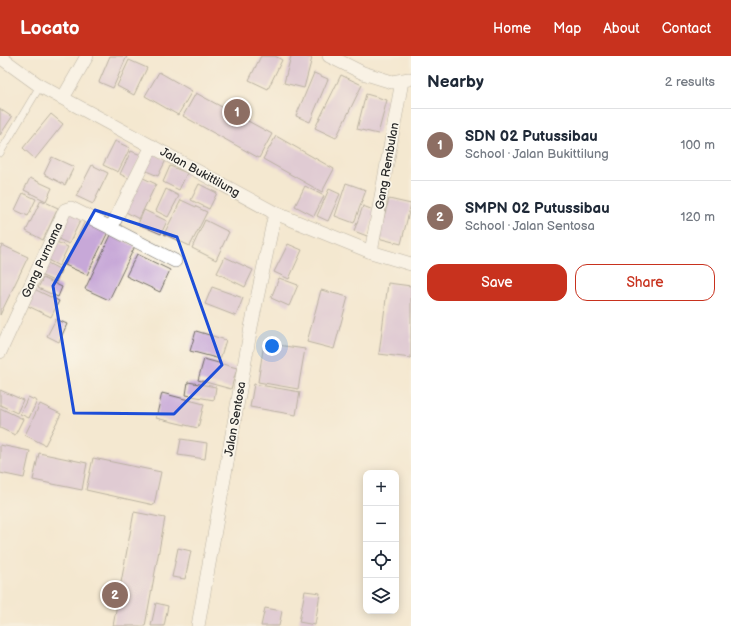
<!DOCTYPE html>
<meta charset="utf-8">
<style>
body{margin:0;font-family:"Balsamiq Sans",sans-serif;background:#f2f2f3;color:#1f2937}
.controls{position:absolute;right:12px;bottom:12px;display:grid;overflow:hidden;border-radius:8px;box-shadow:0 2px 10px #0003}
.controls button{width:36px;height:36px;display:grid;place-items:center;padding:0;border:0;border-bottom:1px solid #e0e1e3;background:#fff;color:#1f2937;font:20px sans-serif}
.you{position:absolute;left:272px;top:290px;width:14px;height:14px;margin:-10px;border:3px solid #fff;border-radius:50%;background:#1a73e8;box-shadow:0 0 0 6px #1a73e833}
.badge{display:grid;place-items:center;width:26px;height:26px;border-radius:50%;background:#c8321e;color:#fff;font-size:13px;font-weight:700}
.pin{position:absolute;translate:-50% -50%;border:2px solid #fff;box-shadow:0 1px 4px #0006}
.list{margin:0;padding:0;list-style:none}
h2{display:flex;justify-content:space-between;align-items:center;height:52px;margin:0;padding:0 16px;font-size:17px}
h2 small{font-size:13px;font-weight:400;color:#747a83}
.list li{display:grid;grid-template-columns:26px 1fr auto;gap:12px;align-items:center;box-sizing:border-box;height:72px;padding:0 16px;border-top:1px solid #e0e1e3}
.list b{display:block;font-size:15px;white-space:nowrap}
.list p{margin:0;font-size:13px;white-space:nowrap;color:#747a83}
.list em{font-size:13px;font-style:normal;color:#747a83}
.actions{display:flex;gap:8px;padding:12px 16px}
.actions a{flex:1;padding:9px 0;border:1px solid #c8321e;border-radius:12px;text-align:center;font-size:14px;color:#c8321e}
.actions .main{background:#c8321e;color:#fff}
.icon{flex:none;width:22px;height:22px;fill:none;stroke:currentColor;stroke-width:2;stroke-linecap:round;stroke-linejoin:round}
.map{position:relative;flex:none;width:411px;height:570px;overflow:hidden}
header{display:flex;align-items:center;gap:24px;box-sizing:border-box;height:56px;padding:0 20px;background:#c8321e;color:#fff}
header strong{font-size:19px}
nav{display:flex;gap:22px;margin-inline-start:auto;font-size:14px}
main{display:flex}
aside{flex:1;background:#fff}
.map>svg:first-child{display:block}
</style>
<header>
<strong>Locato</strong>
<nav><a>Home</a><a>Map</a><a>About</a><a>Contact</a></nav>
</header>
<main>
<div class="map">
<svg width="411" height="570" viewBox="0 0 411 570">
<rect width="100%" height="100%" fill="#fbf7ec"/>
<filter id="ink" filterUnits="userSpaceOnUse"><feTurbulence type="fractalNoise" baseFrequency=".025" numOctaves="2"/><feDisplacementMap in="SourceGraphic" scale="8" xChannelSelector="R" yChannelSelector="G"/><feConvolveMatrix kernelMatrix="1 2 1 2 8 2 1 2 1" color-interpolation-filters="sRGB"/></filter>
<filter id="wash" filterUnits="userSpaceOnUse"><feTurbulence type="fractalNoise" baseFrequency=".012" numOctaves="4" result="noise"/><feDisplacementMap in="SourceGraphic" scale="16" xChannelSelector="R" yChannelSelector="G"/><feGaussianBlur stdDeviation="0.9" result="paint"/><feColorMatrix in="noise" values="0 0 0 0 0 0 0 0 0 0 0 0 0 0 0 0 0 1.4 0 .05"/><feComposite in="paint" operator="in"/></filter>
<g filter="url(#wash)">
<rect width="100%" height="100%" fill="#f4e8d0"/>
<g id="blocks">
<path fill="#c7a8d8" d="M110,0h17l-14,32 -14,-6z
M261,0h14l7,4 -14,29 -19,-9z
M291,0h13l8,2 -8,30 -20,-5z
M129,4l18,8 -13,27 -17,-9z
M159,16l33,19 -14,24 -33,-19z
M314,17l14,6 -18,43 -14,-6z
M341,19l21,10 -26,53 -21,-10z
M196,37l76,41 -13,24 -76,-42z
M366,38l21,6 -9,34 -21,-5z
M0,53l12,8 -12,18z
M51,58l12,10 -28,35 -12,-11z
M276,80l58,33 -12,23 -59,-33z
M115,85l15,7 -12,24 -15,-7z
M131,95l10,4 -11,24 -10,-5z
M153,97l13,7 -8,16 -14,-6z
M52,101l22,10 -9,18 -21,-11z
M92,109l16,8 -15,31 -17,-8z
M170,110l17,7 -8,17 -16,-8z
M141,121l15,7 -17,35 -15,-8z
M30,122l22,10 -6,13 -22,-11z
M346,127l20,7 -12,33 -19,-7z
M199,128l18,9 -8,16 -18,-9z
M305,130l19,10 -10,20 -19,-10z
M166,133l13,7 -11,21 -12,-6z
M329,133l11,5 -12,27 -11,-5z
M23,137l13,6 -8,17 -13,-6z
M389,143l22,5 -10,40 -23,-6z
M41,144l17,8 -15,32 -17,-9z
M181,144l26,12 -17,34 -26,-12z
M363,150l13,5 -9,25 -13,-5z
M68,154l14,7 -13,27 -15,-7z
M144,154l23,11 -6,13 -23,-10z
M205,164l24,12 -13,28 -24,-12z
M85,165l23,11 -21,43 -22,-10z
M111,179l24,11 -26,54 -24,-11z
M52,184l16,7 -9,19 -15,-8z
M288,188l14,6 -13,29 -15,-7z
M2,189l26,12 -28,58v-66z
M137,198l33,16 -10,22 -34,-16z
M225,201l28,13 -8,17 -28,-14z
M44,205l17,9 -5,12 -18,-8z
M43,222l19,9 -4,10 -20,-9z
M279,222l19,7 -9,21 -18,-8z
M388,227l23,3v72l-32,-4z
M212,231l31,11 -7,18 -31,-12z
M34,233l25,12 -8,16 -25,-12z
M321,234l27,7 -14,52 -27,-7z
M56,263l11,5 -8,18 -12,-6z
M196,275l30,9 -6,19 -30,-8z
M264,287l41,6 -7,40 -40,-7z
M204,303l33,9 -6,21 -33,-9z
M188,326l28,5 -2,13 -28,-5z
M254,328l46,8 -4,23 -46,-8z
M0,334l23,10 -6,13 -17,-8z
M162,337l42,11 -6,24 -42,-10z
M28,341l9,4 -8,17 -9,-4z
M40,348l21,10 -16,31 -20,-10z
M0,352l23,11 -8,16 -15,-7z
M181,383l26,4 -2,16 -27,-4z
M0,389l30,6 -6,27 -24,-5z
M39,397l48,10 -5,27 -49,-10z
M93,402l68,14 -7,33 -68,-15z
M134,456l31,6 -20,108h-32z
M178,492l13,3 -6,28 -13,-2z
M305,535l15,2 -5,32 -16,-3z
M156,547l12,3 -4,20h-13z
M265,552l17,3 -3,15h-18z"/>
</g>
</g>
<g filter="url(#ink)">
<use href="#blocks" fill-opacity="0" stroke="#716d65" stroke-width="1"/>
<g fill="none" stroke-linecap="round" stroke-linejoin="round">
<defs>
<path id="lane" d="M0,97l40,-67"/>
<path id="street" d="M329,0l34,17 29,9 17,-3
M0,1l40,29 235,127 96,39 40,12
M63,42l24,-42
M111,172l64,33
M371,196l31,-171
M0,296l65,-142 6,-2 40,20 41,-82
M198,570l53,-299 24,-114"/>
</defs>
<use href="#lane" stroke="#716d65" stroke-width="8"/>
<use href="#street" stroke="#716d65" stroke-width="14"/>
<use href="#lane" stroke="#fff" stroke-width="7"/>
<use href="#street" stroke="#fff" stroke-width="13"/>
</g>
</g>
<path d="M0 0H411V570H0ZM95,154l82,27 45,128 -48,49 -100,-1 -21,-127z" fill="#f4e8d0" fill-opacity=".55" fill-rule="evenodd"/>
<path fill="none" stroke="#1d4ed8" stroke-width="3" stroke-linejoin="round" d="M95,154l82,27 45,128 -48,49 -100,-1 -21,-127z"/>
<g text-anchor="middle" stroke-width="3" stroke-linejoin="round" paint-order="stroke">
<g font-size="12" fill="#2b2b2b" stroke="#fbf7ec">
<text transform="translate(387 110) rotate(-80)" y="4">Gang Rembulan</text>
<text transform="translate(200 116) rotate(29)" y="4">Jalan Bukittilung</text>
<text transform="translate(42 204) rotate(-65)" y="4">Gang Purnama</text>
<text transform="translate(235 363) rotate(-80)" y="4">Jalan Sentosa</text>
</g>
</g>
</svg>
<div class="controls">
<button>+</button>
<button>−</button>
<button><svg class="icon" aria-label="locate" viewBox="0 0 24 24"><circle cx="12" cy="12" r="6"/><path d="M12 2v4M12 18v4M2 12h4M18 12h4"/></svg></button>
<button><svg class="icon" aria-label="layers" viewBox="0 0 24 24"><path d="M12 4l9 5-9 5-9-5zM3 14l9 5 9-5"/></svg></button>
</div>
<div class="you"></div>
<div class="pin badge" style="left:237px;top:56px;background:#8d6e63">1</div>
<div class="pin badge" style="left:115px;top:539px;background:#8d6e63">2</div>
</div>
<aside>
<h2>Nearby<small>2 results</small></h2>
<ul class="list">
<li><span class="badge" style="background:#8d6e63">1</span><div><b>SDN 02 Putussibau</b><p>School · Jalan Bukittilung</p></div><em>100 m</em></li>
<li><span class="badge" style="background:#8d6e63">2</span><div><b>SMPN 02 Putussibau</b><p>School · Jalan Sentosa</p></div><em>120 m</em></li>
</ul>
<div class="actions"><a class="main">Save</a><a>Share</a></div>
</aside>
</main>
